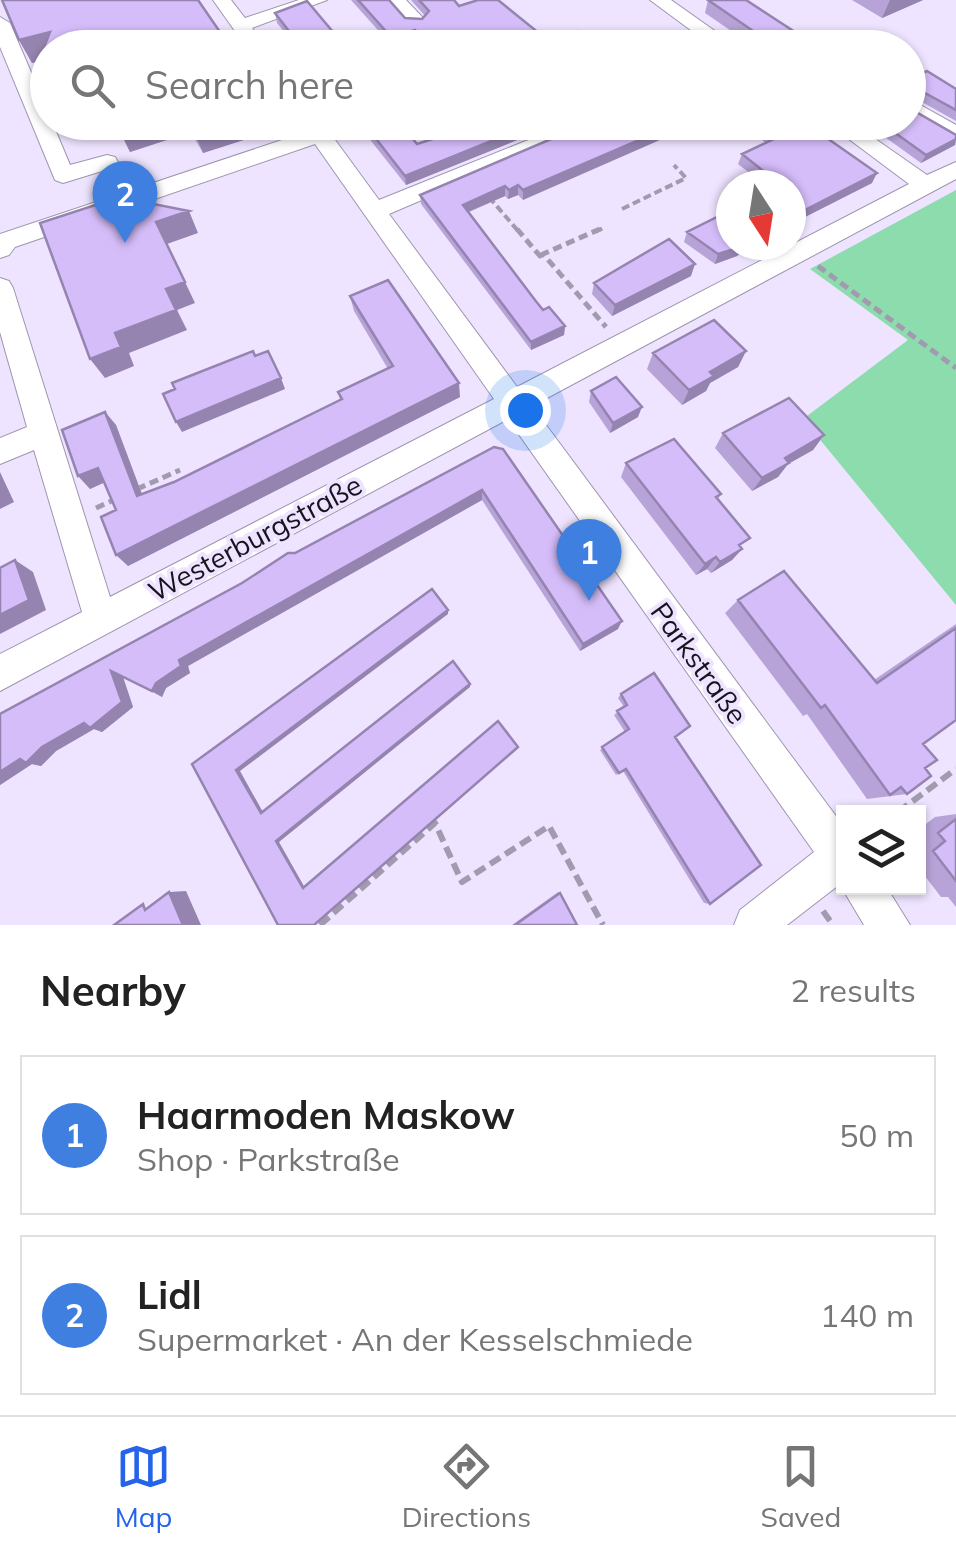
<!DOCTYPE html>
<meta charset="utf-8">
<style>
body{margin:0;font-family:Mulish,sans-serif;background:#f2f2f2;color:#222}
.controls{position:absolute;right:30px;bottom:30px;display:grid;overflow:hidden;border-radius:0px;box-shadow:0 2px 8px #0004}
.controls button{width:90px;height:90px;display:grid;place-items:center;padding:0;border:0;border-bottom:2px solid #e0e0e0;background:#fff;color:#222;font:50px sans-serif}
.compass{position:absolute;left:716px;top:170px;width:90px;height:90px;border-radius:50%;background:#fff;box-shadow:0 2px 8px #0004;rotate:168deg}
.you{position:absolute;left:525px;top:410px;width:35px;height:35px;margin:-25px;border:8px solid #fff;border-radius:50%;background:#1a73e8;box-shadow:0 0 0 15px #1a73e833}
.badge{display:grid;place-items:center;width:65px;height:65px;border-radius:50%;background:#2563eb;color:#fff;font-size:32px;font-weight:700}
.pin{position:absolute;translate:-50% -82px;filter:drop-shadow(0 2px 5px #0008)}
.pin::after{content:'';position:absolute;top:52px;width:35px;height:30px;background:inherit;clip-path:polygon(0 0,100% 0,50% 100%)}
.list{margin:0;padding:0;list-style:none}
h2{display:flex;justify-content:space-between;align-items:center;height:130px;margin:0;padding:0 40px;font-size:42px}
h2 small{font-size:32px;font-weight:400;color:#767676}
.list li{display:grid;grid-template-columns:65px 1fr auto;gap:30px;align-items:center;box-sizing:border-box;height:160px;margin:0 20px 20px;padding:0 20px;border:2px solid #e0e0e0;border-radius:0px}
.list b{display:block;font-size:38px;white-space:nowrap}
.list p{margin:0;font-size:32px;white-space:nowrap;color:#767676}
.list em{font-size:32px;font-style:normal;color:#767676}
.icon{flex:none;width:55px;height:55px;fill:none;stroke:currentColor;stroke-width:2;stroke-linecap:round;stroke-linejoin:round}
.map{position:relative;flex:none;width:956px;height:925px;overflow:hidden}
.search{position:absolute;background:#fff;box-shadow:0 2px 8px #0004;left:30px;right:30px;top:30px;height:110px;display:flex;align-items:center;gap:25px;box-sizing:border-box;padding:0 35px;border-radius:55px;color:#767676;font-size:38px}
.sheet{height:490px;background:#fff}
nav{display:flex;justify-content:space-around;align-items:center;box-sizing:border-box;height:140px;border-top:2px solid #e0e0e0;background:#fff;font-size:28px;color:#767676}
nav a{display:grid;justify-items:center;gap:5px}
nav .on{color:#2563eb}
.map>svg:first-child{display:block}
</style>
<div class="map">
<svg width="956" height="925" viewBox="0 0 956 925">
<rect width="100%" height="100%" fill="#eee4ff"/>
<path fill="#8cdcae" d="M956,190v415l-153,-186 105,-79 -98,-71z"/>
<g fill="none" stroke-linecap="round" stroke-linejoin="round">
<defs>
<path id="minor" d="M213,0h18l14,18 54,-18h28l-75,28 15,20h-20z
M387,0h19l20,21 -3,4h-14z
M650,0h21l68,48h-24z
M0,17l10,6 38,89v10h4l18,43 37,-10 8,2 3,5 -3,5 -52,16 -8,-3 -55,-133z
M908,98l48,27v17l-48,-28z
M300,122h22l57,78 194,-78h31l-215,92 128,173 392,-203 -83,-62h25l76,53 29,-13v17l-424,227 312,421v54l-57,44h-53l6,-15 74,-58 -306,-433 -508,272v-37l82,-42 -48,-162 -34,14v-26l27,-11 -27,-95v-54l9,3 4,7 97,309 384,-198 -179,-255 -300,103 -6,8 -9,3v-24l306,-102z
M844,884v4h43l23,37h-46l-22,-37z"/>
</defs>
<use href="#minor" stroke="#9f95ae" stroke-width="2"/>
<path stroke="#a29aae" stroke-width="4" stroke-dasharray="8 4" stroke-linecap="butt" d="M576,31l21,17
M869,48l13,-7
M489,197l30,35
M622,209l64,-31 -12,-13
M595,232l8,-4"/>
<path stroke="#a29aae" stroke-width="5" stroke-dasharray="9 5" stroke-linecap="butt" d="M517,229l23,27 3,-2
M600,229l-57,25 63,73
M818,266l138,102
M137,489l43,-19
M96,508l22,-10"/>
<path stroke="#a29aae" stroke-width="6" stroke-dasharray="12 6" stroke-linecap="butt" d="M898,812l58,-43
M823,911l10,14
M320,925l115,-102 27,59 87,-56 54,99"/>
<use href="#minor" fill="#fff" fill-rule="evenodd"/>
</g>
<path fill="#b7a3d7" d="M351,0h38l16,18 17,1 3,-3 -14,-16h43l5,6 91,36 -1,6h-124l-9,-9 -23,8z
M708,0l106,48h-58l-51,-35z
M852,0h71l-41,18z
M275,13l64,26 30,9h-72l-20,-25z
M19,40l29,8v50h-2l-13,-23 5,-13 -6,1z
M908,80l48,9v32l-45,-25v13l45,26 -1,10 -34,18 -57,-41h44z
M115,122h161l2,7 -75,24 -12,-21 -61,20z
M356,122h43l18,22 44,-14v-4l9,-4h92l-156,63z
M591,122l-68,78 -5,-5 -10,4 -3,-3 -36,16 74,98 22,16 -1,9 -33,15 -110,-146 -1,-9z
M739,122h65l68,61 -69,35 -3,6 -9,4v-43h-26l-27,-21 4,-10 24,-11z
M687,232l44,13h20l-14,11 -22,8 -31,-22z
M691,276l-79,40 -20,-22 2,-11z
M350,296l110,101 -332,169 -12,-56 -12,-28 -14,7 15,-77 11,13 26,69 32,-12 166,-82 -2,-8 50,-23 -34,-58z
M746,351l-8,16 -28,16 -4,8 -24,14 -35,-36 6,-16z
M591,391l47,26 -28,16 -21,-31z
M723,433l101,2 -11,15 -25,14 -10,13 -26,14 -37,-43z
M494,447l124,182 -38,22 -98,-151 -294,166 2,7 -24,15 -4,9 -39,-20 10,30 -31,25 -8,-3 -38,22 -15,15 -9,-2 -32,21v-71z
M626,463l95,31 -3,5 24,50 -10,11 -21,13 -4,-4 -11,6 -75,-98z
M738,600l136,80 82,-56v96l-33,24 2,24 -18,26 -40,5 -60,-85 -4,2 -78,-103z
M621,694l54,43 35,167 -6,-1 -81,-132 -7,4 -16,-25 25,-18 -11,-17 10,-8 -6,-9z
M956,814v93l-8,-10h-7l-23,-30v-37l17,-13z
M558,892l2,1 17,32h-65z"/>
<path fill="#9584af" d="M890,0h33l-41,18z
M415,30l1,9 -23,8 -1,-9z
M50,32l-2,27 -16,4 -13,-23z
M437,40v8h-7l-1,-5z
M550,42l-1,6h-15z
M140,122h47l4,10 -61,20 -11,-23z
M220,122h56l2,7 -75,24 -9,-23z
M538,122h24l-156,63 -1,-9z
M681,122h20l-178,78v-10z
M956,139l-1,6 -34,18 5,-8z
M877,173l-5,10 -69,35 -3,6 -9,4v-8l10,-8z
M518,185v10l-10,4 1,-9z
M505,186v10l-42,18v-9z
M189,211l9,22 -31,11 28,59 -18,7 10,20 -58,23 5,13 -29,12 -15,-19 25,-26 51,-44 -10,-67z
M743,245h8l-14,11 -22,8 3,-10z
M695,264l-4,12 -79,40 3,-11z
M565,326l-1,9 -33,15v-8z
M746,351l-8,16 -28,16 -4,8 -24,14 7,-15 21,-18z
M281,378l4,11 -103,43 -6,-10z
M459,383l1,14 -332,169 -12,-11z
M642,407l-4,10 -28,16 3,-10z
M105,412l11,13 31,83 -10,-12z
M824,435l-11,15 -25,14 -10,13 -26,14 10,-13 23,-20z
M98,468l12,12 -20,9 -12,-13z
M0,472l14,30 -14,7z
M482,490v10l-294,166 2,7 -24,15 -4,9 -10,-6 4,-8 23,-23z
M742,549l-10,11 -21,13 9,-11z
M716,557l-9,12 -11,6 9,-11z
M15,560l18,12 13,38 -46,24v-19z
M448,610v4l-208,157 24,43 -3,-1 -25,-43z
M622,621l-4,8 -38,22 3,-7z
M111,671l12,6 10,30 -31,25 -8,-3 -38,22 -15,15 -9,-2 -32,21v-13l42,-25z
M470,684v3l-191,155 26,46h-2l-27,-47z
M518,747l-203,178h-1z
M186,891l15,34h-18l-14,-33z"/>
<path fill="#d5bdfa" stroke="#9584af" stroke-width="2.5" d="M2,0h196l33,48h-183v28l-15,-1 17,-43 -31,8z
M358,0h31l16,18 17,1 7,-8 -10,-11h35l5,6 19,-6h20l52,42 -16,6h-21l-5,-5 -1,5h-63l-7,-8 -8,3 -14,-13 -23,8z
M708,0h38l69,45 -6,3h-31z
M307,1l32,38 18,-5 12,14h-67l-27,-35z
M689,42l8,6h-21z
M927,71l29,18v21l-44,-24 -1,23 45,26v4l-30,16 -46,-33h28v-42z
M115,122h25l-21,7z
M190,122h30l-26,8z
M363,122h36l18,22 47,-15 -3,-3 9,-4h68l-133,54z
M591,122h90l-158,68 -5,-5 -9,5 -4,-4 -42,19 72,95 8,10 6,-3 16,19 -34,16 -111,-147z
M756,122h48l73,51 -76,39 3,3 -13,5v-35h-10l-39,-31 34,-16z
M126,195l2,4 61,12 -33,11 29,60 -19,7 10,21 -61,23 6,14 -31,12 -50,-136z
M731,210v35h12l-2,2 -23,7 -31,-22z
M669,239l26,25 -80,41 -21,-22z
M388,280l71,103 -343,172 -15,-38 15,-7 -18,-42 -20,8 -16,-46 43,-18 32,84 37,-14 168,-83 -4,-7 55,-26 -43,-70z
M714,320l32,31 -36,21 4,4 -25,14 -36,-37z
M253,351l2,5 13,-5 13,27 -105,44 -13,-28 12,-5 -3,-6z
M616,377l26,30 -29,16 -22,-32z
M789,398l35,37 -39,23 4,5 -27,15 -39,-45z
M674,439l47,55 -5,3 34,41 -11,7 3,4 -22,13 -4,-5 -11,7 -79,-101z
M494,447l9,2 119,172 -39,23 -101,-154 -303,170 2,6 -25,17 -4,8 -41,-20 11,31 -32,26 -6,-5 -42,24 -16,16 -6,-4 -20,13v-58l242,-131 46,-30h7z
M15,560l14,40 -29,15v-47z
M784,571l93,112 79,-55v92l-33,24 14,16 -12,8 6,8 -24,18 -6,-7 -11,8 -65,-90 -4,3 -83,-108z
M432,589l16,21 -212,160 25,43 192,-152 17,23 -194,157 27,47 195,-167 20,26 -204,178h-36l-86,-161z
M654,673l36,53 -15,11 86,128 -51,39 -84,-135 -7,4 -17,-26 27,-18 -12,-18 10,-6 -6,-11z
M956,819v62l-23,-30 12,-10 -7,-8z
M169,892l14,33h-69l29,-21 2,6z
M560,893l17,32h-62z"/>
<g text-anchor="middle" stroke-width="8" stroke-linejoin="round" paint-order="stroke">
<g font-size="28" fill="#17131c" stroke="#eee4ff">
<text transform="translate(255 538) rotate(-28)" y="10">Westerburgstraße</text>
<text transform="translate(699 663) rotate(54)" y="10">Parkstraße</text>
</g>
</g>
</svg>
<div class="controls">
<button><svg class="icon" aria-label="layers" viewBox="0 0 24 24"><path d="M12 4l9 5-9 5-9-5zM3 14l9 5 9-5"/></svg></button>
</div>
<svg class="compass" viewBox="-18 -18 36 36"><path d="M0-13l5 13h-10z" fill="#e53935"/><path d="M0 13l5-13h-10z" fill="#767676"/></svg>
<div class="you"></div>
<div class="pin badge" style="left:589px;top:601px;background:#3f7fe0">1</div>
<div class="pin badge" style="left:125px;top:243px;background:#3f7fe0">2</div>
<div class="search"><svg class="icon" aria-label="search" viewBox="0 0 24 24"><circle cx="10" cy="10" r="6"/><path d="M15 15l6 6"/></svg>Search here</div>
</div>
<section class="sheet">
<h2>Nearby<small>2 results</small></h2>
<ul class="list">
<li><span class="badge" style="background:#3f7fe0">1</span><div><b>Haarmoden Maskow</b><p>Shop · Parkstraße</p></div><em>50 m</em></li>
<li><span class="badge" style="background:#3f7fe0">2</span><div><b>Lidl</b><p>Supermarket · An der Kesselschmiede</p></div><em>140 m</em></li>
</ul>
</section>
<nav>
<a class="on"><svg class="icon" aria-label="map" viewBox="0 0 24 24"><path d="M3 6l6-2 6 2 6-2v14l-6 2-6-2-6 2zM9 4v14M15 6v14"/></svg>Map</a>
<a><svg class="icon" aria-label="directions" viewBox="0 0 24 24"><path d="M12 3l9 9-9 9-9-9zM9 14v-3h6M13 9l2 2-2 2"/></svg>Directions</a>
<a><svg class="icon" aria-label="saved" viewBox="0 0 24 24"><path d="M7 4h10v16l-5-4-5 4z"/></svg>Saved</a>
</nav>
